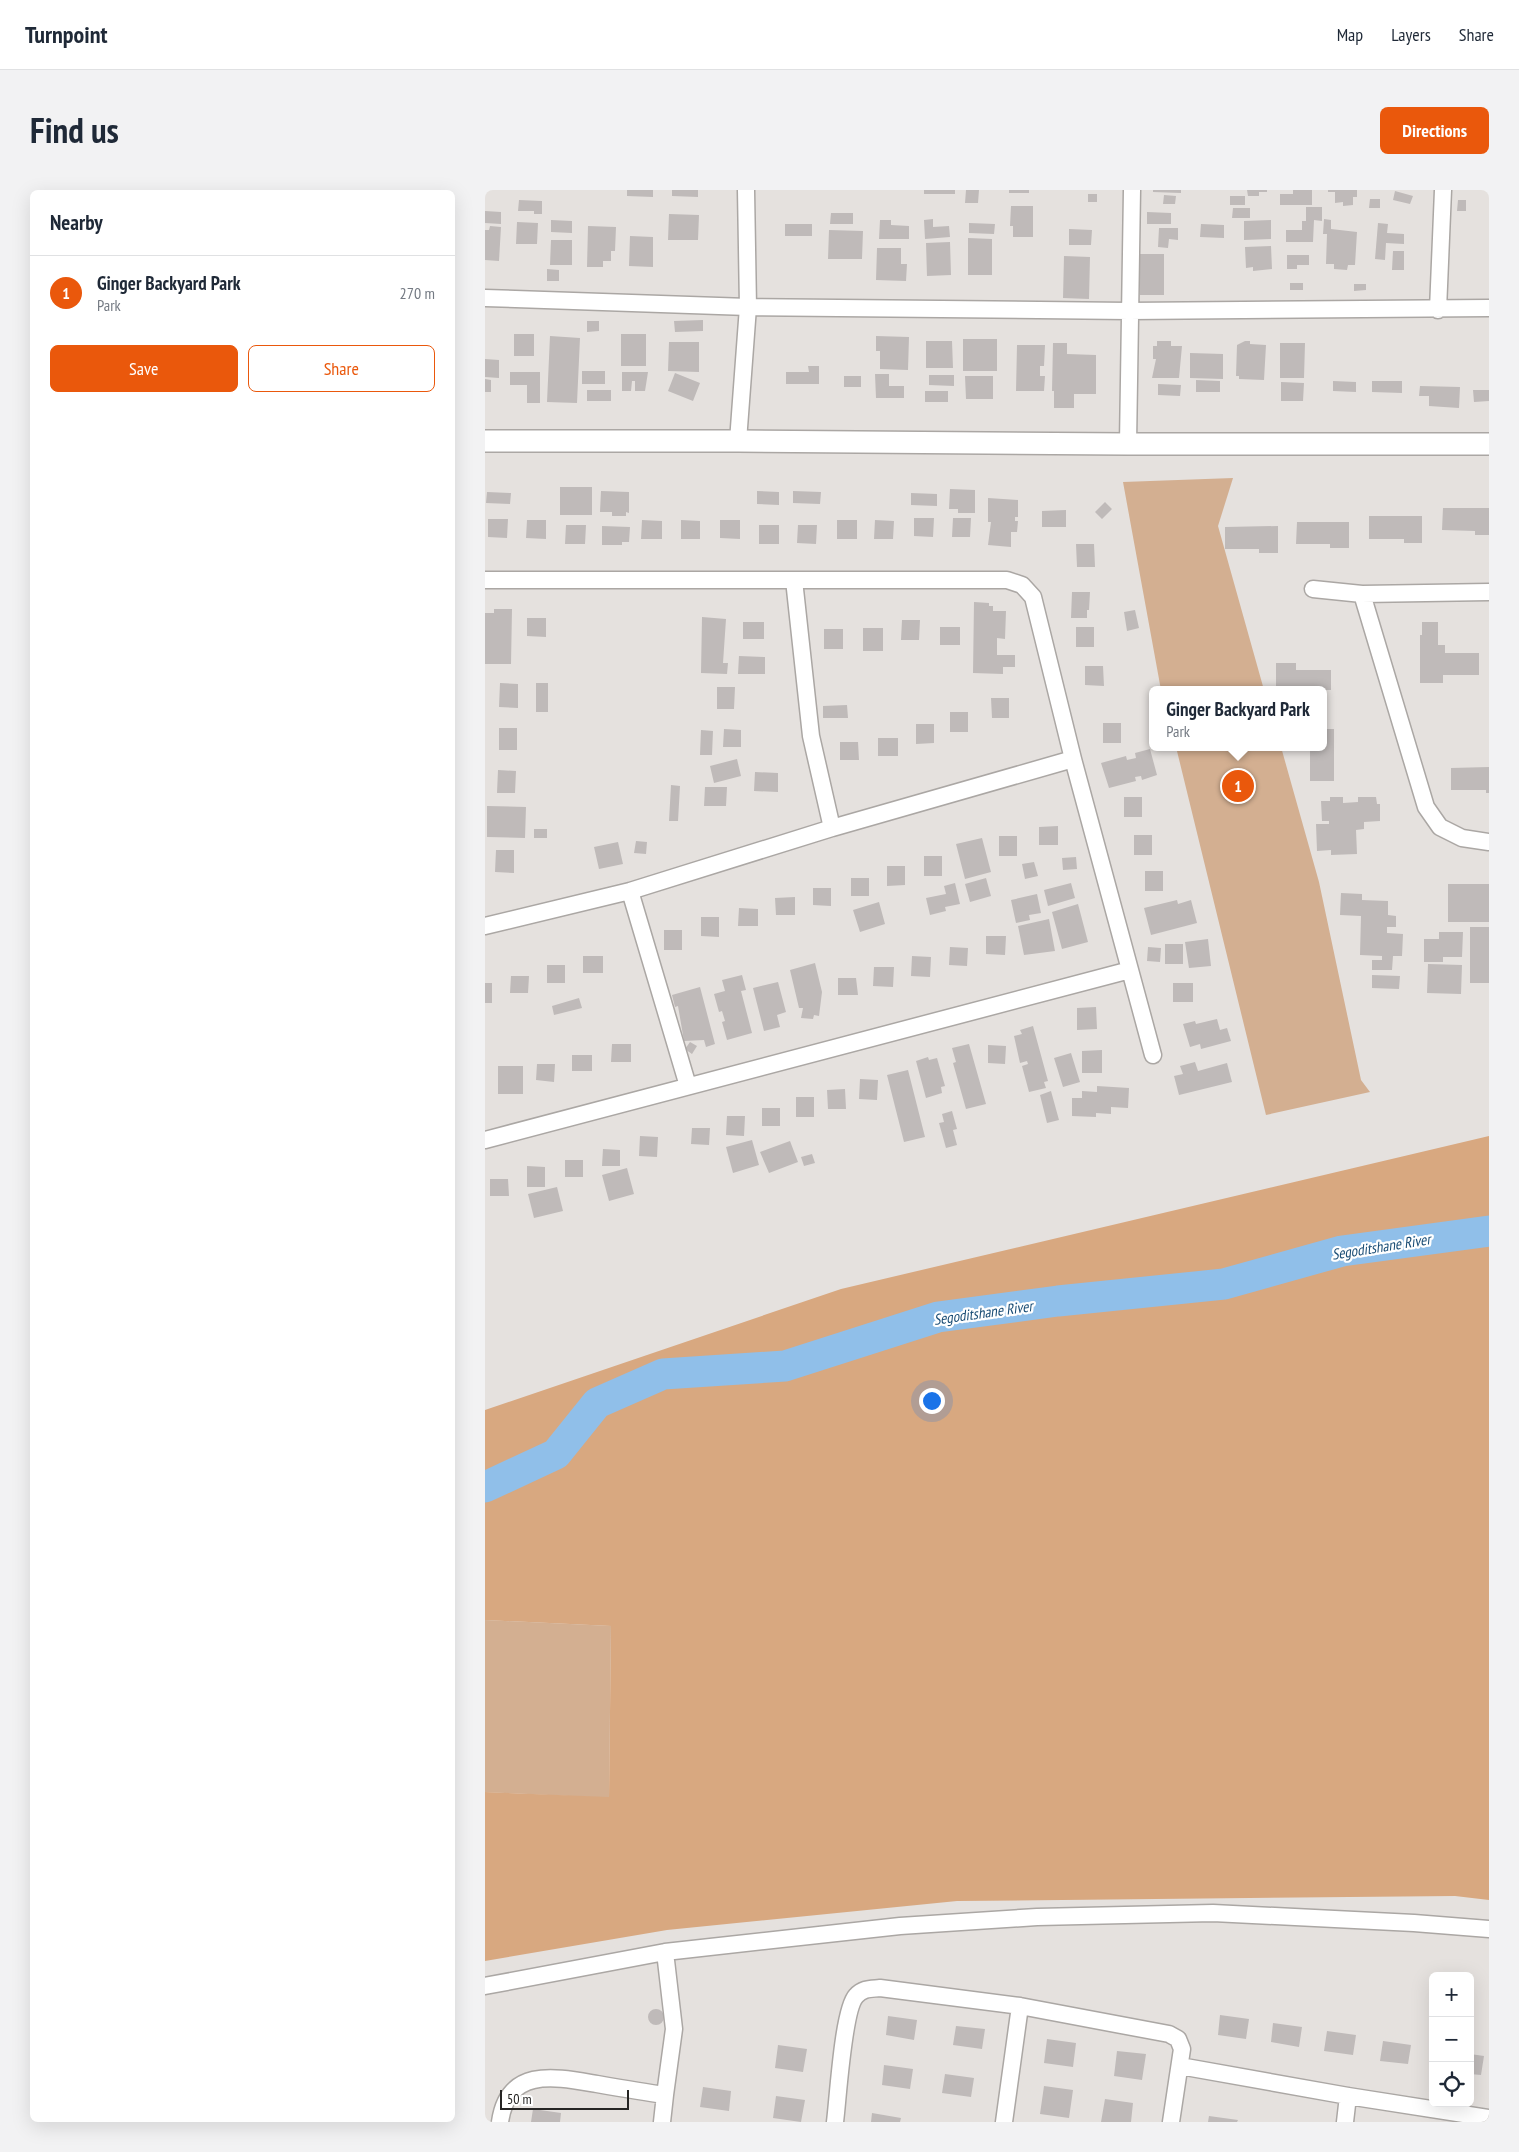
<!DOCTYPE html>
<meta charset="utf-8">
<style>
body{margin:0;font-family:"PT Sans Narrow",sans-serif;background:#f2f2f3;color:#1f2937}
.controls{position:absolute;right:15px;bottom:15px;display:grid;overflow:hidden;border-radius:8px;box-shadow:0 5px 20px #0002}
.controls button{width:45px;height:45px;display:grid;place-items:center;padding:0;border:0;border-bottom:1px solid #e0e1e3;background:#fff;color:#1f2937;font:25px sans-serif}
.scale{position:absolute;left:15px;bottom:12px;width:129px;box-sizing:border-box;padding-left:5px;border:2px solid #262524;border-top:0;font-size:14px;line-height:18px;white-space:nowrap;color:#262524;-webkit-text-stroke:4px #fff;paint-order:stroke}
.you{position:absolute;left:446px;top:1210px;width:18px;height:18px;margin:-12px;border:4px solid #fff;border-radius:50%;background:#1a73e8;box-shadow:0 0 0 8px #1a73e833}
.badge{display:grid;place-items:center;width:32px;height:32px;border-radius:50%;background:#ea580c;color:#fff;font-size:16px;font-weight:700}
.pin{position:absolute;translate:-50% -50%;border:2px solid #fff;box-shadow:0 1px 5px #0006}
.popup{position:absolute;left:664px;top:496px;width:178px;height:65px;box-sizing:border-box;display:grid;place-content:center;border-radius:8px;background:#fff;filter:drop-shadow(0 1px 4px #0005);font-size:16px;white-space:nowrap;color:#747a83}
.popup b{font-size:19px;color:#1f2937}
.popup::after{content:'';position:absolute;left:50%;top:100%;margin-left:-10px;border:10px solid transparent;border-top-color:#fff}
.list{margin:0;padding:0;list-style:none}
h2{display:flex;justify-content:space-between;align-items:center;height:65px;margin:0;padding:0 20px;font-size:21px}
h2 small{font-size:16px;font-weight:400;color:#747a83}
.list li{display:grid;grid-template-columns:32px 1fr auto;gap:15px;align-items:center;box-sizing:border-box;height:75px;padding:0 20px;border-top:1px solid #e0e1e3}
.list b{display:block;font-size:19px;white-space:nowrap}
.list p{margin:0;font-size:16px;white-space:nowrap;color:#747a83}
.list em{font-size:16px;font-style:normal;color:#747a83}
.actions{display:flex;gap:10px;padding:15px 20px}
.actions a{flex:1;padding:11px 0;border:1px solid #ea580c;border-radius:8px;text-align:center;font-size:18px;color:#ea580c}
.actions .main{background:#ea580c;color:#fff}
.icon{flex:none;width:28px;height:28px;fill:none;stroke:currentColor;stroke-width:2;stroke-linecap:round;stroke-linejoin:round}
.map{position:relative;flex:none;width:1004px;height:1932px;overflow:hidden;border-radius:8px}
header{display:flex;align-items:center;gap:30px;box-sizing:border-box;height:70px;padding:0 25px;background:#fff;border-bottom:1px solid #e0e1e3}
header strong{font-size:24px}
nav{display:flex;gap:28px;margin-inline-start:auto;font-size:18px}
.intro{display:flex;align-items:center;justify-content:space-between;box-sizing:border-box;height:120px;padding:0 30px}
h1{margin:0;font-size:35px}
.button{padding:12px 22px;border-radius:8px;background:#ea580c;color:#fff;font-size:18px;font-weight:700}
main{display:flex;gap:30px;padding:0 30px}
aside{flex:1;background:#fff;border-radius:8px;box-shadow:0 5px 20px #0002}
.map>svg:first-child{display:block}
</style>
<header>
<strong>Turnpoint</strong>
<nav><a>Map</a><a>Layers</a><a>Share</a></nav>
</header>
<div class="intro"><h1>Find us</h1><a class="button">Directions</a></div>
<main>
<aside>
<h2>Nearby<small></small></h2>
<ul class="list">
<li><span class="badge">1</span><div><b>Ginger Backyard Park</b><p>Park</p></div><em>270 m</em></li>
</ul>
<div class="actions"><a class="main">Save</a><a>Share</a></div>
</aside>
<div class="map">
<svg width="1004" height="1932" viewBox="0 0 1004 1932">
<rect width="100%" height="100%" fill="#e5e1de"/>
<path fill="#d3af91" d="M748,288l-15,48 46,164h-103l-38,-208z
M691,557h105l38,135 42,198 9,12 -104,23z
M0,1430l126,6 -2,172 -124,-6z"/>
<path fill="#d8a880" d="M1004,946v764l-34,-4 -498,5 -290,29 -182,31v-169l124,5 2,-171 -126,-6v-210l356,-121z"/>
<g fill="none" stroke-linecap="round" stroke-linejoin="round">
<path stroke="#90bfe9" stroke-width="31" d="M0,1297l71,-33 41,-51 66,-29 122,-8 153,-49 120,-16 166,-17 118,-33 147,-20"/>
</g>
<path fill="#bfbab9" d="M142,0h26v7l-26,-1z
M187,0h26v7l-26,-1z
M439,0h31v4h-31z
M481,0h13l-1,13h-13z
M524,0h20v3h-20z
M668,0h28v3l-28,-1z
M762,0h20v2h-8v4h-11z
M808,0h19v15h-32v-11h13z
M843,0h29v7h-4v8l-10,1v-4l-8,1v-11h-7z
M910,1l18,5 -3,8 -17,-4z
M603,4h9v8h-9z
M679,5l12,1 -1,8h-12z
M745,6h15v9h-15z
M885,9h10v9h-11z
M34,10l23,1v13h-8v-3h-16z
M973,10h8v11h-9z
M526,16h22v31h-20v-11h-3z
M821,17h16v14l-8,-1 -1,22h-27v-12h16v-9h4z
M748,18h17v10h-18z
M0,21l16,1v12l-16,-1z
M662,22l24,1v11h-24z
M346,23h22v11h-23z
M184,24l30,1 -1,25h-30z
M448,29v8l16,-1 1,11 -25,2 -1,-19z
M839,29l7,1v9l26,3 -2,33h-7l-1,5 -13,-1v-5h-8l1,-30h-4z
M66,30l21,1v12l-21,-1z
M395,30h11v5l18,1v13h-30z
M786,30v19l-27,1v-19z
M32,32l21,1 -1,21h-21z
M484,33l26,1 -1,10 -25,-1z
M893,33l10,1 -1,9 17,1v10l-18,-1 -1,17 -10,-1z
M300,34h27v12h-27z
M716,34l23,1v13l-24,-1z
M5,36l11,1 -2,34 -14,-1v-30h4z
M103,36l28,1 -1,24h-4v10h-8v6h-16z
M674,38h19v12l-9,-1 -1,9 -10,-1z
M584,39l23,1 -1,15h-22z
M344,40l34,1 -1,28h-34z
M145,46l23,1v30l-24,-1z
M483,48l24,1v36h-24z
M66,50h21v25h-22z
M465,52l1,33 -24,1 -1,-33z
M786,56l1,23 -19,2v-4l-7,1 -1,-21z
M392,58h24v16h6l-1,17 -30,-1z
M908,61h11v19h-12z
M655,64h24v41h-24z
M802,65h22v10h-12v4h-10z
M579,66l26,1 -1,42 -26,-1z
M62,79l12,1v11h-12z
M805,93h13v7h-13z
M869,94h12v6l-12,1z
M218,130v11l-28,1 -1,-11z
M102,131h12v10l-12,1z
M29,144h20v22h-20z
M136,144h25v32h-25z
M65,146l30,2 -3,65 -30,-1z
M391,146l33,1 -1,33 -28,-1v-18h-4z
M478,149h34v32h-34z
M441,151h26l1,27h-27z
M672,151h14v5h11l-3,32h-27l4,-19h-3v-13h4z
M760,151h5v3l16,1 -2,35 -25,-1v-3h-3l1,-31z
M184,152h30v30l-31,-1z
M568,153h14v11l29,1v39h-22v14h-20v-17h-2z
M795,153h25l-1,35h-24z
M532,155h28l-1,21h-4v10h5l-1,15h-28z
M705,163l33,1v25l-33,-1z
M0,169l14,1v18l-14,-1z
M323,176h11v18h-33v-12h23z
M97,181h23v13h-23z
M25,182h30v31h-13v-18h-17z
M137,182h26l-3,19h-10v-10h-3l-1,10h-9z
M190,183l25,10 -7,18 -25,-10z
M390,184h14v12h15v12h-28z
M444,185h25v11l-25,-1z
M359,186h17v11h-17z
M480,186h28v23h-27z
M0,189l6,1v12h-6z
M711,190l24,1v11h-24z
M848,191l23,1v10l-23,-1z
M887,191h30v12l-30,-1z
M796,192l23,1 -1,18h-22z
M673,194l23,1 -1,11 -22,-1z
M935,196l40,1 -1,21 -30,-2v-10h-10z
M102,200h24v11h-24z
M988,200h16v11l-15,1z
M440,201h23v11h-23z
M75,297h32v28h-32z
M465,299l25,1v23h-17v-4h-9z
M116,301l28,1v21l-3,-1v4h-14v-4h-12z
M272,301l22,1v13l-22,-1z
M308,301l28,1 -1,12 -27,-1z
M2,302l24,1 -1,11 -24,-1z
M426,303l26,1v12l-26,-1z
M503,308l30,2v17h-3v4h3l-1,11h-6v15l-23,-2 3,-23h-3z
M620,312l7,7 -10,10 -7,-7z
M958,318h46v27h-14v-4l-33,-1z
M581,320v17h-24v-16z
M884,326h53v27h-18v-4h-35z
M429,328h20l-1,19 -19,-1z
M468,328h18l-1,19h-18z
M3,329h20l-1,19 -19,-1z
M42,330h19v19l-20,-1z
M157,330l20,1v18h-21z
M196,330l19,1v18h-19z
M235,330h20v19l-20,-1z
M352,330h20v19h-20z
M390,330l19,1 -1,18h-19z
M812,332h52v26h-19v-4h-34z
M81,335h20l-1,19h-20z
M274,335h20v19h-20z
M313,335h19l-1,19 -19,-1z
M117,336l28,1 -1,15h-7v3h-20z
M793,336v27h-19v-4h-34v-22z
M591,354h18l1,23h-18z
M587,402h18l-1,18h-2v8h-16z
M489,412l15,1v3h4v5h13l-1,28 -8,-1v17h18v12h-12v7l-30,-1z
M9,419h18l-1,55h-26v-51h9z
M650,420l4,18 -12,3 -3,-19z
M217,427l24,2 -3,44h5l-1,11 -26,-1z
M42,428h19v19l-19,-1z
M417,430h18l-1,20h-18z
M258,432h21v17h-21z
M937,432h16v23h7v8h34v22h-36v8h-23v-48h2z
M455,437h20v18h-20z
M591,437h18v20h-18z
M378,438h20v23h-20z
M339,439h19v20h-19z
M254,466l26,1v17h-27z
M791,473h20v7h35v20l-55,-1z
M600,476h18l1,20 -19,-1z
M15,493l18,1v24l-19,-1z
M51,493h12v29h-12z
M232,497h18l-1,22h-17z
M506,508h18v20h-17z
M362,515l1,13h-25v-12z
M465,522h18v20h-18z
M618,533h18v20h-18z
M431,534h18v19l-18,1z
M14,538h18v22h-18z
M239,539l17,1v17h-18z
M838,539h11v52h-24v-34h13z
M216,540l12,1 -1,24h-12z
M393,548h20v18h-20z
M355,552h18l1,18h-19z
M665,559l7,26 -15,5 -1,-4 -6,1 1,4 -27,7 -8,-25 25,-7 1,4 9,-2 -1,-5z
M252,569l4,17 -27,7 -4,-17z
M1004,577v26h-3v-3h-35v-22z
M13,580l18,1 -1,22h-18z
M270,582l23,1v19l-24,-1z
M186,595l9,1 -2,35h-9z
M220,597h22l-1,19h-22z
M639,607h18v20h-18z
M845,607h13v6l15,-1v-5h18l1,7h3v17l-16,1v7l-8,1 1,24 -26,1v-5l-14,1 -1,-27h13v-3h-7l-1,-20h9z
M2,616l39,1 -1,31 -38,-1z
M573,636v19h-19v-18z
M49,639h13v9h-13z
M649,645h18v20h-18z
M514,646h18v20h-18z
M497,648l9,34 -26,7 -9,-35z
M151,651l11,1 -1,12 -12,-1z
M133,652l5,22 -24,5 -5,-22z
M11,660h18v23l-19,-1z
M439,666h18v20h-18z
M591,667l1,12 -14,1 -1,-12z
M549,672l4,14 -13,3 -3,-15z
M402,676h18v19l-18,1z
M660,681h18v20h-18z
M366,688h18v18h-18z
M501,688l5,18 -21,6 -5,-18z
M470,693l5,21 -15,3 1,4 -16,4 -4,-17 20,-4 -2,-8z
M586,693l4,15 -27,8 -4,-16z
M963,694h41v38h-41z
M328,698h18v18l-18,-1z
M856,703l21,1v6l26,1v14l8,1v11h-9v6l16,1 -1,22h-9l-1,14h-20v-10h10v-4l-22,-1 1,-39 -21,-1z
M552,704l4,19 -12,2 1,5 -14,3 -5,-23z
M310,707v18h-19l-1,-17z
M692,710l1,4 13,-4 6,23 -46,12 -7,-27z
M394,712l6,22 -25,8 -7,-22z
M593,714l10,38 -26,7 -10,-37z
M254,718l19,1v17h-20z
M216,727h18v20l-18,-1z
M564,729l6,32 -31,4 -6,-29z
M985,737h19v56h-19z
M179,740h18v20h-18z
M954,742h24l-1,25h-19v5h-19v-23h15z
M501,746h20l-1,19 -19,-1z
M723,749l3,27 -22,2 -4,-26z
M680,754h18v20h-18z
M465,757l18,1 -1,18 -18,-1z
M663,757l13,1 -1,14 -13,-1z
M98,766h20v17h-20z
M427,766l19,1 -1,20 -19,-1z
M330,773l7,29 -3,24 -5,-1 -1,4 -12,-1 2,-10h-4l-9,-38z
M943,774l34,1 -1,29 -34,-1z
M62,775h18v18h-18z
M389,777h20l-1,20 -20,-1z
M257,785l4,15 -5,1 11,42 -25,7 -5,-18 3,-1 -3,-10 -3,1 -5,-18 11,-3 -3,-11z
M887,785l28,1 -1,13 -27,-1z
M26,786h18l-1,17h-18z
M353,788h18l2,17h-20z
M293,792l8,30 -9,3 3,12 -16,4 -11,-43z
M0,793h7v20h-7z
M688,793h20v19h-20z
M215,797l15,57 -9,3 -2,-7 -20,1 -6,-35 -3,1 -3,-12z
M94,808l3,10 -28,7 -2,-9z
M611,817l1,22 -20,1v-22z
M732,829l3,11 7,-2 4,13 -30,8 -1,-5 -10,3 -7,-23 12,-3 1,3z
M548,836l15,55 -4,1 2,6 -17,4 -7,-26 6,-2 -1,-3 -7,2 -6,-27 8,-2 -2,-4z
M205,852l7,4 -5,8 -7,-5z
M127,854h19v18h-20z
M484,854l17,60 -20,5 -13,-46 3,-1 -4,-14z
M503,855l18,1 -1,18 -17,-1z
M617,860v23h-20v-22z
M586,863l9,29 -17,5 -9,-29z
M87,865h20v16h-20z
M443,867l1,3 8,-2 8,28 -4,1 1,6 -16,5 -10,-37z
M710,872l3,9 29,-8 5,19 -53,13 -5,-19 9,-2 -3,-8z
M52,874h18l-1,18 -18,-2z
M13,876h25v28h-25z
M423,880l17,67 -21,5 -17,-67z
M375,889l18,1 -1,20 -18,-1z
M612,896l32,2 -1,20 -17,-1v7l-15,-1v4l-24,-1v-18h10v-7l15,1z
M360,899l1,20h-18l-1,-19z
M566,901l8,29 -12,3 -7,-28z
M311,907h18v20h-18z
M277,918h18v18h-18z
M467,921l5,18 -4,1 4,15 -11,3 -7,-25 5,-1 -2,-8z
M242,926h18l-1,20 -18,-1z
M207,938h18l-1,17 -18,-1z
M155,946l18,1 -1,20 -18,-1z
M267,950l7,25 -26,8 -7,-26z
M305,951l8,21 -29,11 -9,-21z
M118,959l17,1v16h-18z
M327,964l3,9 -11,3 -3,-9z
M80,970h18v17h-18z
M42,976l18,1v20h-18z
M142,978l7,26 -25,7 -7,-26z
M5,989h18l1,17h-19z
M72,997l6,24 -29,7 -6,-24z
M163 1827a8 8 0 1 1 16 0a8 8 0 1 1-16 0Z
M735,1825l29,4 -3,20 -28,-4z
M403,1826l29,4 -3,20 -28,-5z
M788,1833l29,4 -3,20 -28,-5z
M471,1836l29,3 -3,20 -29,-4z
M842,1841l29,4 -3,20 -29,-4z
M562,1849l29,4 -3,24 -29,-4z
M898,1851l28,4 -3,19 -28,-3z
M293,1855l29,4 -4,23 -28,-4z
M632,1861l29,3 -4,26 -28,-4z
M985,1864l14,2 -3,19 -11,-1z
M399,1875l29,4 -3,20 -28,-4z
M460,1884l29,4 -3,19 -29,-4z
M559,1896l29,4 -4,28 -29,-4z
M218,1897l28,4 -2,20 -29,-4z
M291,1906l29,4 -4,22 -28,-4z
M620,1909l28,4 -2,19h-30z
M48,1919l28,4 -1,9h-29z
M387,1923l29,5 -1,4h-29z
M724,1926l29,4 -1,2h-29z"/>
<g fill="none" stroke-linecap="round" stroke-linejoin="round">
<defs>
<path id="minor" d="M0,108l263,9 381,4 360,-3
M953,120l5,-120
M253,251l10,-134 -2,-117
M643,254l4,-254
M0,390h522l15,5 11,12 40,162 80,296
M309,390l17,156 21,92
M828,399l49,5 127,-2
M877,404l64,213 14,20 22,11 27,4
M145,701l58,195
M0,736l145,-35 202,-63 241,-69
M0,950l645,-170
M180,1762l9,77 -9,66
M0,1796l180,-34 235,-26 137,-9 176,-4 201,10 75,6
M695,1876l168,30 141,22
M15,1932c8,-56 56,-45 97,-38 23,4 46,8 68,11l-3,27
M350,1932c3,-23 8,-112 21,-126 7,-8 15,-7 24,-8l140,18 149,28 9,5 4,10 -11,73
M519,1932l16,-116
M860,1932l3,-26"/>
<path id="tertiary" d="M0,251h253l390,3h361"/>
</defs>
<use href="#minor" stroke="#aba7a4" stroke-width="19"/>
<use href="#tertiary" stroke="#aba7a4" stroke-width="24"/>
<use href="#minor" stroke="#fff" stroke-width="16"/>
<use href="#tertiary" stroke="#fff" stroke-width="21"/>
</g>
<g text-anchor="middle" stroke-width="4.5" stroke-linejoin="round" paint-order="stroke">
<g font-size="15" font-style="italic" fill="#1a4d75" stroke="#fff">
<text transform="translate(896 1057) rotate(-9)" y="5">Segoditshane River</text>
<text transform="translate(498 1123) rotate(-8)" y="5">Segoditshane River</text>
</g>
</g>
</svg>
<div class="controls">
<button>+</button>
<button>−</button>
<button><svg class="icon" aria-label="locate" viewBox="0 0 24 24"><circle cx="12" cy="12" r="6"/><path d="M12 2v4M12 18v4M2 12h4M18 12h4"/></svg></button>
</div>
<div class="scale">50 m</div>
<div class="you"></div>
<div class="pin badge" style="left:753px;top:596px">1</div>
<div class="popup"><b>Ginger Backyard Park</b>Park</div>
</div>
</main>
